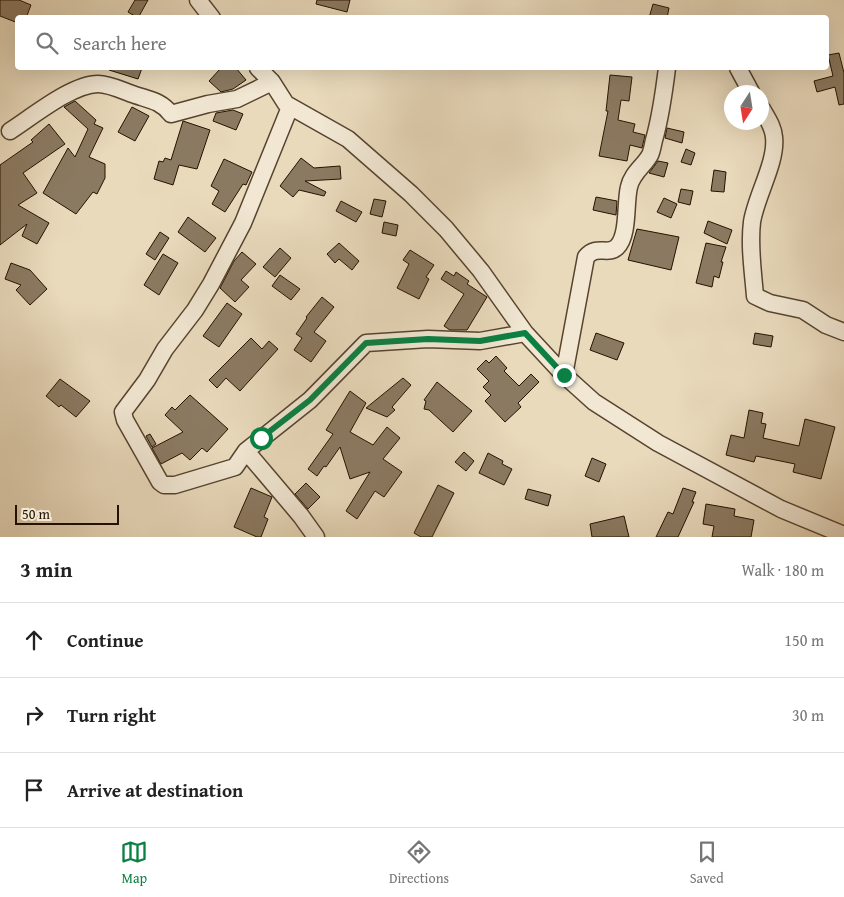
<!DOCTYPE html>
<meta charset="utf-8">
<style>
body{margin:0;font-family:"Gentium Book Plus",serif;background:#f2f2f2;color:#222}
.compass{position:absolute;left:724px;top:85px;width:45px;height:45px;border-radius:50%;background:#fff;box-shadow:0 5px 20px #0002;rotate:192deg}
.scale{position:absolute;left:15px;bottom:12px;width:104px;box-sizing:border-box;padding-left:5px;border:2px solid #251200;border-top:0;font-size:14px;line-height:18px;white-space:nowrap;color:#251200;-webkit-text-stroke:4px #f1e7d3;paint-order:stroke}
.stop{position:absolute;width:15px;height:15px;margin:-11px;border:4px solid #0b8043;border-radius:50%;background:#fff}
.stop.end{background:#0b8043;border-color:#fff;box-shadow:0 1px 5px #0008}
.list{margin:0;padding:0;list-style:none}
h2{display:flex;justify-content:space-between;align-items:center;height:65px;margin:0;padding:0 20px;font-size:21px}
h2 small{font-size:16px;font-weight:400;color:#767676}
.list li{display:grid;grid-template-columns:32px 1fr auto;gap:15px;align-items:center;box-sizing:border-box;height:75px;padding:0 20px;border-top:1px solid #e0e0e0}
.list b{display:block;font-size:19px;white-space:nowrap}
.list em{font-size:16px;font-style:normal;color:#767676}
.icon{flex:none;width:28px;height:28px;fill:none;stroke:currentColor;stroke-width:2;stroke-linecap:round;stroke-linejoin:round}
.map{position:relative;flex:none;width:844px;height:537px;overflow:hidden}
.search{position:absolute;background:#fff;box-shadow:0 5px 20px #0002;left:15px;right:15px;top:15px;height:55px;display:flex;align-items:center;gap:12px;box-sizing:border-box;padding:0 18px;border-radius:5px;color:#767676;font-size:19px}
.sheet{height:290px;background:#fff}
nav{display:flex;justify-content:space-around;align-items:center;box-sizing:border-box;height:70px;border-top:1px solid #e0e0e0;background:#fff;font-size:14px;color:#767676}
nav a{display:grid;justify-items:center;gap:2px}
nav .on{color:#0b8043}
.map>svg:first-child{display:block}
</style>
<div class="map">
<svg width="844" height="537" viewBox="0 0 844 537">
<rect width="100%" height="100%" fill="#e9dabc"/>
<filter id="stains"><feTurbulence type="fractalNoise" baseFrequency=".004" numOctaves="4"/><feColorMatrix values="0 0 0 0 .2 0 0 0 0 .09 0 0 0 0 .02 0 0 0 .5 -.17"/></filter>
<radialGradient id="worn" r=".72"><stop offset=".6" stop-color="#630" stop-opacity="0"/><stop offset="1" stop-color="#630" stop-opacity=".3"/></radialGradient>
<path fill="#8b7a62" stroke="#251200" d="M0,0h19l12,5 -5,13h-8v5l-18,-7z
M135,0h13l-10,18 -10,-6z
M317,0h33l-3,12 -31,-8z
M653,4l16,4 -2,10h-18z
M839,53l5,20v31l-5,1 -4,-18 -18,5 -3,-11 19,-5 -5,-21z
M109,68h33l-4,11 -29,-9z
M221,68h15l10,12 -13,9 -12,3 -12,-11z
M610,75l22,2 -3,24 -8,-1 -3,20 17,4 -2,8 12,3 -3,13 -12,-3 -3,16 -28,-5 9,-45h-2z
M75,101l21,19 -2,4 9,4 -14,29 16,7v14l-8,16 -4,-2 -17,22 -33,-21 25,-45 7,9 13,-28 -24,-22z
M132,107l17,9 -14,25 -17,-9z
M233,110l10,4 -7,16 -23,-9 3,-8z
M183,121l27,9 -13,39 -18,-4 -6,20 -19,-6 5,-18 4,1 2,-4 6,2z
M49,124l16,20 -42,29 14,20 -19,12 31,18 -12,21 -15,-8 5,-12 -27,21v-80l33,-23 -2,-2z
M667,128l17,4 -2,11 -17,-5z
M686,149l9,4 -4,12 -10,-3z
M301,158l13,10 26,-2 1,13 -36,2 21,11 -2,4 -25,-6 -6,7 -13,-11z
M224,159l28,13 -6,13 -3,-1 -18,28 -13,-8 7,-13 -8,-5z
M658,161l10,2 -4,14 -15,-4z
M714,170l12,2 -2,20 -13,-1z
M681,189l12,2 -3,14 -12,-3z
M596,197l21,4 -1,14 -23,-5z
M664,198l13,6 -6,14 -14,-6z
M374,199l12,2 -4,16 -12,-3z
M341,201l21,11 -6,10 -20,-11z
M188,217l28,21 -11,14 -27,-20z
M708,221l24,9 -5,14 -23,-11z
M384,222l14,3 -2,11 -14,-3z
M637,229l42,8 -8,33 -43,-10z
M160,232l9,6 -14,22 -9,-6z
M339,243l20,18 -7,9 -13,-11 -4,4 -8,-9z
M706,243l20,4 -5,15h2l-4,16 -5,-2 -2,11 -16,-4z
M280,248l11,10 -16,19 -12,-10z
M410,250l24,15 -8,12 3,2 -10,20 -22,-11 12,-24 -6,-4z
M242,252l14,12 -15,16 8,7 -14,15 -15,-14 14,-27z
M163,254l15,9 -19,32 -15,-10z
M11,263l19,7 17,19 -17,16 -14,-15 5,-5 -16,-6z
M446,271l8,5 2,-4 13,9 -2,3 20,13 -20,33h-17l-6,-4 20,-32 -23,-15z
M280,275l20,14 -9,11 -19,-14z
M322,297l12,10 -20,25 12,9 -15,21 -17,-12 8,-12 -6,-4 11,-16 -1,-1z
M227,303l15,11 -23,33 -16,-11z
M596,333l28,10 -7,17 -27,-10z
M755,333l18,3 -2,11 -18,-3z
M251,338l11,11 7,-8 9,8 -38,42 -14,-13 -9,10 -8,-8z
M496,356l11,12 -3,3 15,15 12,-12 8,8 -21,21 3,4 -16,15 -20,-21 6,-6 -8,-8 6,-6 -12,-12 9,-9 3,3z
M403,378l8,7 -19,22 3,3 -8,7 -21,-9z
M60,379l30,22 -14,16 -15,-12 -2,2 -13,-11z
M437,382l35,29 -19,21 -24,-22 -5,-1 2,-8 -2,-1z
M350,391l16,12 -16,29 23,13 14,-18 13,11 -17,21 19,13 -18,25 -9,-6 -18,28 -11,-8 24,-39 -20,7 -10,-32 -14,20 -2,-1 -7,10 -9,-7 25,-35 -7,-4z
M190,395l38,34 -21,23 -5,-4 -12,12 -8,-7 -21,11 -9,-16 31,-16 -18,-17 7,-8 3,3z
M749,410l14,3 -2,10 5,1 -3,14 36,8 6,-27 30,8 -14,52 -28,-7 2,-8 -39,-8 -2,6 -28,-7 5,-20 13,3z
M150,434l6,10 -4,3 -6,-11z
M464,452l10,9 -8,10 -11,-9z
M488,453l15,8 -1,3 10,5 -8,16 -25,-12z
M592,458l14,6 -7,18 -14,-6z
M306,483l14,14 -12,12 -13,-15z
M438,485l16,8 -22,44h-11l-7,-4z
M251,488l21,9 -8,20 4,2 -7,18h-4l-23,-10z
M683,488l13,4 -4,10h2l-16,35h-22l12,-25 5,2z
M528,489l23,6 -3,11 -23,-7z
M706,504l29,5 -1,7 20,4 -3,17h-39l2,-11 -11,-2z
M624,516l5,21h-37l-2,-13z"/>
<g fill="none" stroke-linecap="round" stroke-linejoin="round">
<defs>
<path id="street" d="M198,0l14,18
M258,68l14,14 14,22 62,35 63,55 35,35 35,42 44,62 39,42 30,27 64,41 123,66 63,26
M738,68l13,24
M290,107l-47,116 -32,61 -16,26 -30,39 -18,31 -24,32 2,8 35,62 4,3h11l60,-18 11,-16 64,-51 56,-57 62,-4 52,2 45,-8
M762,109c5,9 11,17 12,28 3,25 -18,59 -22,85 -3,24 1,49 3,74l15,7 33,7 23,15 18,7
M10,131c22,-14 62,-47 88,-47 12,0 25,7 37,11 15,5 26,6 36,19l37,-10 29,-5 35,-17
M564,375l22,-118c11,-13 22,-1 31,-10 12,-12 8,-44 12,-60 3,-14 15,-21 21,-32 2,-4 3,-11 4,-15 7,-24 10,-48 13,-72
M246,451l55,65 15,21"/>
</defs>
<use href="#street" stroke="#56442f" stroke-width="19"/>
<use href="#street" stroke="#f1e7d3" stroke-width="16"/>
</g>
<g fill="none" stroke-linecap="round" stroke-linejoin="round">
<path stroke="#0b8043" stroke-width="6" d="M261,438l49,-38 56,-57 62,-4 52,2 45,-8 39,42"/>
</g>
<rect width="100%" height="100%" filter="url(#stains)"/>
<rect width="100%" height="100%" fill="url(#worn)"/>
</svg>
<svg class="compass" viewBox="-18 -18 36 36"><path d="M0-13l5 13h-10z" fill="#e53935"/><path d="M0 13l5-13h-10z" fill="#767676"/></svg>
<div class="scale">50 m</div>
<div class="stop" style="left:261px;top:438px"></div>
<div class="stop end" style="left:564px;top:375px"></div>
<div class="search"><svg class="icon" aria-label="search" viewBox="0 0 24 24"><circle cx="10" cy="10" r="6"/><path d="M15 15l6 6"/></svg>Search here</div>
</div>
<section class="sheet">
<h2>3 min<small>Walk · 180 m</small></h2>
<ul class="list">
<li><svg class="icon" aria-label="ahead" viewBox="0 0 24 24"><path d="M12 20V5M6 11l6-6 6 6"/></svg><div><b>Continue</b></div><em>150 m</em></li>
<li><svg class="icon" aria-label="right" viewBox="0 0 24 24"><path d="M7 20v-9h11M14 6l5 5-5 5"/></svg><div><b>Turn right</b></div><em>30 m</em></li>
<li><svg class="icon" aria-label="arrive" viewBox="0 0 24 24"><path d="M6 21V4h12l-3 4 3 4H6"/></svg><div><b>Arrive at destination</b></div></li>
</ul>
</section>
<nav>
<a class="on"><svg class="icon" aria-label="map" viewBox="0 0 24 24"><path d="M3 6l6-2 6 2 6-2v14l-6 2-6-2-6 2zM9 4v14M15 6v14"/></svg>Map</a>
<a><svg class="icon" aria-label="directions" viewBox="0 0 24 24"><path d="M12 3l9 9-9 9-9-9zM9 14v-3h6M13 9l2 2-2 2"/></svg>Directions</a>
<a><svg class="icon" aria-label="saved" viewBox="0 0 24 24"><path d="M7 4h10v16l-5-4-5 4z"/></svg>Saved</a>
</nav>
